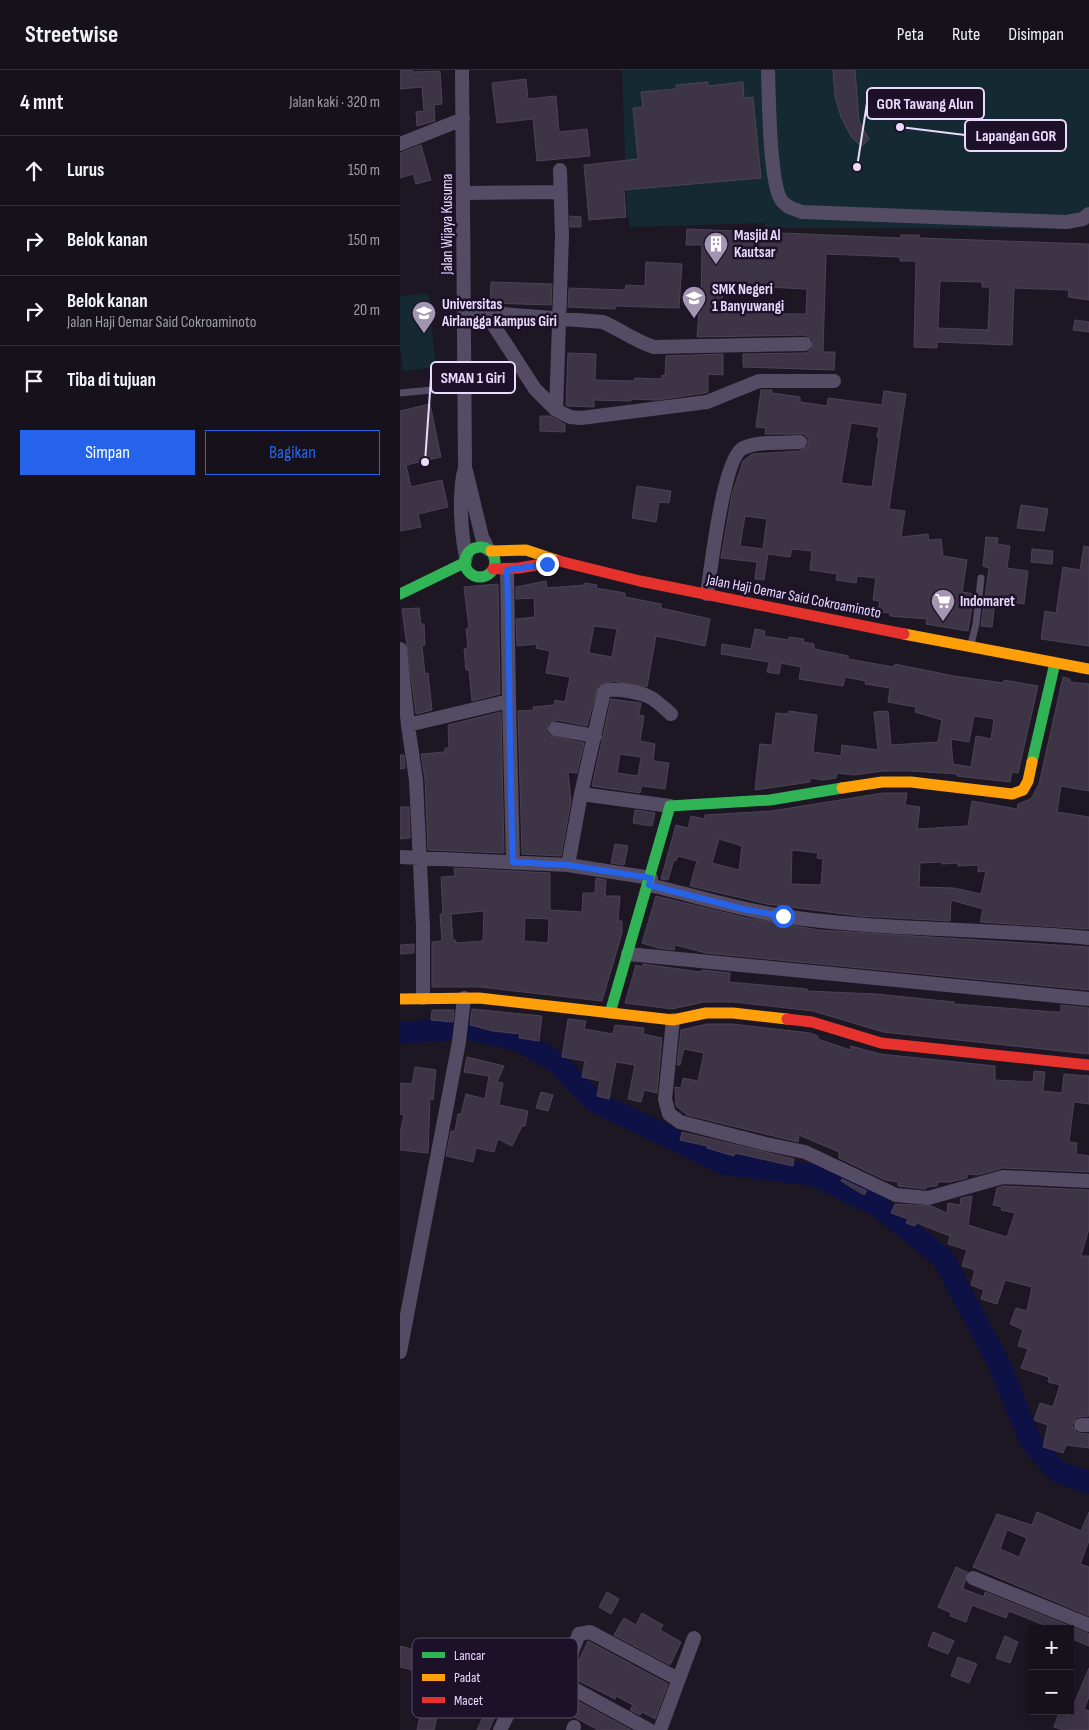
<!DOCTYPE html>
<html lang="id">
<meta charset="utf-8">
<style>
body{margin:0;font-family:"Sofia Sans Condensed",sans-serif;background:#231f28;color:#f1f3f6}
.controls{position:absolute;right:15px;bottom:15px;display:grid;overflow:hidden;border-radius:0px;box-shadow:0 2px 12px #0003}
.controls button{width:45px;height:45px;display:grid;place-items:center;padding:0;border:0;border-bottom:1px solid #35313a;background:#16111b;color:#f1f3f6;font:25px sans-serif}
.stop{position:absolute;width:15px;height:15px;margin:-11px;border:4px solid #2563eb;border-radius:50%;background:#fff}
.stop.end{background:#2563eb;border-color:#fff;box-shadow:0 1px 5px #0008}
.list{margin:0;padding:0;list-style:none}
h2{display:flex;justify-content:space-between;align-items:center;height:65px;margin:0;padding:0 20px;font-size:21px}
h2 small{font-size:16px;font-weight:400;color:#9e9da3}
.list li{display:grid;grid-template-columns:32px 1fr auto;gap:15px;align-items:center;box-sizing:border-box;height:70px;padding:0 20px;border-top:1px solid #35313a}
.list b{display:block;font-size:19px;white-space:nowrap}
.list p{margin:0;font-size:16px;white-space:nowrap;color:#9e9da3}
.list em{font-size:16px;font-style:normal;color:#9e9da3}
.actions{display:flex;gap:10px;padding:15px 20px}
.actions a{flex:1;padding:11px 0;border:1px solid #2563eb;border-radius:0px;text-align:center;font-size:18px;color:#2563eb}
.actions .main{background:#2563eb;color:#fff}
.icon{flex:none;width:28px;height:28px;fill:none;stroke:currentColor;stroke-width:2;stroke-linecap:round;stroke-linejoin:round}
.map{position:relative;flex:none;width:689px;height:1660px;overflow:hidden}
header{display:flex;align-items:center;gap:30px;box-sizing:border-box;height:70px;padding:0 25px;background:#16111b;border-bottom:1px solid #35313a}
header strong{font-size:24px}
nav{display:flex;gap:28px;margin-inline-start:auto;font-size:18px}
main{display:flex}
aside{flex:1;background:#16111b}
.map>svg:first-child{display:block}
</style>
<header>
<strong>Streetwise</strong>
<nav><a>Peta</a><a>Rute</a><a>Disimpan</a></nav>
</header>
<main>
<aside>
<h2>4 mnt<small>Jalan kaki · 320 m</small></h2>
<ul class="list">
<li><svg class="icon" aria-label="ahead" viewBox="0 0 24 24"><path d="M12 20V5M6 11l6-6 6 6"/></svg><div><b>Lurus</b></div><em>150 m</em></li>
<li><svg class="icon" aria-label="right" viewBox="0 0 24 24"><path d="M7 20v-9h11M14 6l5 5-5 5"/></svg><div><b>Belok kanan</b></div><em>150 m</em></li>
<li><svg class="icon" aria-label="right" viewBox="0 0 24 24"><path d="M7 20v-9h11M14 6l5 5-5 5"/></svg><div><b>Belok kanan</b><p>Jalan Haji Oemar Said Cokroaminoto</p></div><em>20 m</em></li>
<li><svg class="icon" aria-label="arrive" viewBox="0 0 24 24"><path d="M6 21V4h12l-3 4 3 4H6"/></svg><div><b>Tiba di tujuan</b></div></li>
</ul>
<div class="actions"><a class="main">Simpan</a><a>Bagikan</a></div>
</aside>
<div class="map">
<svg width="689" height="1660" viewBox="0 0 689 1660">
<rect width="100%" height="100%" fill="#1d1724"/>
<path fill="#152932" d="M222,0h467v154l-19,5 -305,-1v-5l-135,4 -3,-17z
M28,223l8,74 -33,4 -3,-25v-50z"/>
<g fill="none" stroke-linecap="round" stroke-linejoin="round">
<path stroke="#0e1145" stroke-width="22" d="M0,963l67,-5 54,13 35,21 38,39 131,63 89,11 64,31 65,52 56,106 32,78 26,29 32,12"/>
</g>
<path fill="#3d3546" stroke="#4c4257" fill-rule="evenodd" d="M0,0h12l1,2 27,-1 2,33 -8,1 1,16 -18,5 -1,-14 8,-1 -2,-24 -22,2z
M433,0h22l4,51 10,18 -7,7 -10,-8 -11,-21 -6,-21z
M126,9l2,20 28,-3 3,36 28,-3 3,27 -53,5 -4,-42 -36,4 -5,-40z
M308,12v4l35,-4 1,16 9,-1 8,81 -137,12 2,27 -37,3 -5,-55 54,-6 -5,-51 10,-1 -2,-15 35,-3v-4z
M21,75l10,35 -15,4 -3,-10 -13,4v-25z
M170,146l11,1v10h-11z
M287,159l214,9v-3h18v3l170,6v56l-21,-3 1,-7 -55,-2 -2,57 -75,-3v6l-23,-1 2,-86h-16v-4l-74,-3 -3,98h12l-1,18 -91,-3v-13l63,-1 6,-4 1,-9 -8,-5 -108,2 2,-25h2l1,-67h-16zM540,211l42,1v5h8l-2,43 -50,-2zM323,215l84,4 -1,25 -84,-1z
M246,192l36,2 -3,44 -64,-2v3l-47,-2 1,-19 56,2 1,-5 19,1z
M91,212l61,2 -1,21 -61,-2z
M675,250l14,2v10l-16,-2z
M168,283l28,1 -1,26 39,1 1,-3 27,1v-4l3,1 1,-20 57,-2v21l-15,-1v18l-3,1 -48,7 -26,-1v2l-37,-1v7l-26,-1 -2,-1z
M361,320h11v3l28,4v5l27,4 1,-8 54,7 2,-14 22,3 -17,115 16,2 -4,26 27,-3 1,6 12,-1 2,17 24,4 -5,32 12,2 -6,37 -42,-7 1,-5 -37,-3v-3l-12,-1 2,-11 -7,-1 3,-22 -19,-2 -1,7 -20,-3 1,-6 -27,-4 2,-19 -20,-2 -2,8 -22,-3 -4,26 -9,-1 2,-17 -36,-4 11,-64 11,-33 9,-7 48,-3 8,-5v-8l-4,-4h-39l1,-6 -10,-1zM451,353l28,4 -2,10 2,1 -7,49 -31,-4zM345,446l22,3 -4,30 -23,-3z
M30,334l11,53 -35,8 5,22 31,-7 6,27 -30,7 3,13 -21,4v-120z
M140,346h10l15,8v8l-25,-1z
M237,416l34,5 -2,12 -10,-1 -3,20 -24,-4z
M621,435l27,4 -4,22 -27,-3z
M586,467l12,1 -1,6 13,2 -3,22 21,3 -4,33 -29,-4 -3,27 -11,-1 8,-58 -6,-2z
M684,476l5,1v99l-48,-7 4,-28 11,2 7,-46 17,3z
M632,479l21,2 -1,13 -21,-2z
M146,511l1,7 37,-3 1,-2 12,2 -1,3 29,5v4l36,7v4l49,11 -5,27 -49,-10 -9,51 -33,-6 -16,5 -11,40 -30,-6 -9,4 -1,8 3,4 34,7 -7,30 -9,-1 3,29 -10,55 -39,-2 -4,-143 16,-1 -1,-3 21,-2 1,-5 10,2 5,-25 -24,-4 4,-22 -14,-3 1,-4 -20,2 -1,-27 19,-2 -1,-19 -18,1v-12zM194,556l23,3 -5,28 -23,-4z
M98,514l2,110 -28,7 -3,-31h-3l-2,-21 4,-1 -2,-19 3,-1 -5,-41z
M19,538l2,16h3l1,21 -3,1 3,28 3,-1 4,37 -16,4 -14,-105z
M355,559l10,2 -1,5 25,4v-3l15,2 -1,3 11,2v5l34,7v3l46,8 1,-3 59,12 49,7 1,-3 34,6 -20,87 -6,-1 -2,10 -53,-6v-2l-46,-3h-29l-28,4 -17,-2 -1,5 -13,2 -13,-2v4l-55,8 5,-46 12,1 4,-32 12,1 1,-3 28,4 -4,37 28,4 1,-11 36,5 -4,-38 14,-1 3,34 47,-3 4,-22 -27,-8 1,-5 -28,-5 2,-14 -25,-4 1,-3 -21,-4 -2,9 -44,-7 2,-12 -20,-4 -2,11 -12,-2 2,-10 -48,-8 1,-10 29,5zM574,646l20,3 -3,20 -15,-3 -5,31 -18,-3 -2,-25 18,3z
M663,607l7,2v3l19,2v107l-28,-5 -4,26 32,5v112l-109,-7 3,-13 -32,-9 -1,21 -91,-5 -92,-12 -77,-18 7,-25 -19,-5 -2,5 -2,-1 -6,20 -7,-1 15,-54 12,3 3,-12 13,3 1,-4 67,-4 111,-18h24l-2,12 15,2 -3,22 51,-3 4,-25 45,8 1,-5 13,-5 8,-15zM319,769l23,7 -3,24 -27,-7zM392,780l26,3 -1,5 6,1 -2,26 -30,-1zM542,792v2l16,-1v3l20,-1v7l8,-1 -5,23 -27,-6 -35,-1 1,-24z
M211,629l30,4 -2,12 5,1 -4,25 15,3 -2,17 16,2 -4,26 -23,-3 -2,7 -48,-7zM220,684l21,3 -3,19 -21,-3z
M101,642l3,141 -76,-3 -3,-71 -4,-25 24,-2v-4h4l-1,-23z
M0,685h4l1,13 -5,1z
M0,737h9l1,31 -10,1z
M235,740l20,3 -3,13 -19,-3z
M215,774l13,2 -4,19 -13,-2z
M54,798l96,5v37l32,2 1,-19h12l1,-15 10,2 -1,16h15l-2,25h4v12l-20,68 -122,-14h-48v-45l10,-1 -2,-27h3l-2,-37 14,-1zM84,841l-1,30 -27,2v-3h-3l-2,-26zM125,848l24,1 -1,24 -24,-2z
M256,826l91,22 72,12 270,17v43l-383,-37 -31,-8 -1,5 -16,-2 -16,-5z
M14,874v9l-14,1v-9z
M243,894l58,8 1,-2 28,3 -1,9 78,7v2l69,3 78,8v2l101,8h6v-7l28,3v46l-206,-22 -70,-21 -79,-9h-30l-32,7 -47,-6 11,-38 6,2z
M72,939l70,7 -3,25 -20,-3 1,-4 -27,-3 -23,-6z
M32,940h22l-1,12 -22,-2z
M168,949l18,2 -2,8 29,5 2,-9 29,3 -1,6 19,4 -5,55 -13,-3 -3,12 -13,-3 7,-34 -19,-3 -7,37 -12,-3 3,-15 -18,-4 3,-16 -23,-4z
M307,954h25l78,9 8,3v3l32,11 1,-4 29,8 115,12v14l38,2 1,-11 11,1 -2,19 19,2 2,-19 25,2v28l-15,-2 -5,40 8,1 -1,11 13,2v16l-86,-4 -25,7 -11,-1v4l-16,4h-13l-1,4 -11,1v2l-28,-3v-4l-13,-2 -46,-22v-6l-40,-17 -1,7 -111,-27 -11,-9 -1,-19 6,1 2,-10 15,3 6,-28 -20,-4 -4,16h-3l4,-35z
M67,987l37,9 -7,16 6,1 -4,22 29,6 -3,15h-3l-10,20 -14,-7 -4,13 -18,-4 -3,14 -27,-6 5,-25h4l3,-17h3l5,-20 19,5 4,-23 -25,-4z
M15,997l21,3 -3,30 -3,-1 -2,54 -28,-3v-16l4,-19 -4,-1v-31l12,1z
M141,1022l12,3 -5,16 -12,-3z
M282,1062l112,27 -1,7 -58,-13 -1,3 -27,-8v-2l-27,-6z
M442,1109l25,12 -3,4 -23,-14z
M604,1116l85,4v39l-8,27h8v160l-12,1 -5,8 5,8 12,1v14l-23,-3 -3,8 -20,-6 5,-22 -14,-5 6,-17 13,4 7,-22 -12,-3 1,-5 -28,-9 7,-19 -10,-3 5,-16 -13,-6 6,-16 11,3 5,-24 -27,-7 -8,24 -16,-5 3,-9 -13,-5 4,-15 -13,-4 5,-16 -19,-6 2,-8 -33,-13 -2,3 -9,-3 2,-4 -17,-6 4,-9 36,2 16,7 1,-10 12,2 1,-7 11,-2 -4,29 39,12 8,-24 -14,-3 1,-3 -9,-2 4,-17z
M637,1442l44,19 8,-19v29l-9,23 9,3v49l-116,-49 24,-53 35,11zM607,1460l20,8 -8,19 -19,-8z
M556,1497l11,5 -4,17 21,8 1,-5 104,42v12l-19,-8v-9h-27l1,-4 -35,-14 -3,7 -34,-13 -6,17 -16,-6 1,-3 -13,-6z
M207,1522l12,7 -8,15 -12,-7z
M242,1543l21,12 -3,5 21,12 -11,23 -56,-30 10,-17 12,7z
M533,1562l21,9 -6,13 -20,-8z
M605,1566l13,6 -8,21 -14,-5z
M188,1571l80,43 -13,35 -13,-7 -2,3 -10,-5 3,-5 -17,-9 -1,3 -44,-22z
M0,1576l15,4 -1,2 46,11 -4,18 -10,-3 -12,52h-17l12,-56 -29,-7z
M558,1587l19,7 -8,19 -18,-7z
M689,1598v29l-5,12 5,2v19h-25l-10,-3 5,-14 10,3z
M94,1613l13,5 -18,42h-12l7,-15 -4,-2z
M154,1615l5,6 72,39h-33l-53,-29z"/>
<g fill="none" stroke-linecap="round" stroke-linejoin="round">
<path stroke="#544c65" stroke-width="7" d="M0,323l64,-6
M571,574l5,-20 5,-46"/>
<path stroke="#544c65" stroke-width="14" d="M62,0l3,398c-7,23 -4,65 1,89
M368,0c1,25 1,115 14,131 5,7 13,8 20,11l264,10 17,-3 6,-5
M0,74l63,-25
M160,100l2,66 -6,174 14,7 11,1 126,-16 52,-21h75
M63,123l97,-1
M64,241l139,11c18,8 32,19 51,25l151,-3
M85,242l50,77 21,21
M66,401l16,66 6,12
M307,524c4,-25 16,-136 36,-146 16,-7 40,-5 57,-6
M0,579l8,76 8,55 7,147v71
M109,631l4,161
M8,655l101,-24 -2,-131
M155,659l40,7
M181,724l23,-102c7,-6 41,1 49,7 6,4 12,10 18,15
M0,787l168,8 13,-71 89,12
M168,795l83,13
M249,815c44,10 88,24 133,31 101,15 205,12 307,22
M228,884l461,45
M273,950l-8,79 4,15 11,8 86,22 39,8 91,43 32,3 75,-21 86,4
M0,1282l59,-310 5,-44
M681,1355h8
M573,1508l116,47
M100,1660l17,-34
M173,1660l1,-3
M249,1660l-86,-47 -1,-7 17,-42 11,-2 88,47
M260,1660l34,-92"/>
<path stroke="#30b455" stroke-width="11" d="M65 492a15 15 0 1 1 30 0a15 15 0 1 1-30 0Z
M0,524l66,-32
M632,692l23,-99
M210,943l60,-207 100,-6 72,-12"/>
<path stroke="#ff9f0a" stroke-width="11" d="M91,481l35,-1 33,11
M504,564l185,35
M442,718l40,-6h29l101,12 11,-4 5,-9 4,-19
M0,929l79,-1 194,22 33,-7h27l54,6"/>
<path stroke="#e5322d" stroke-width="11" d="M93,499l26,-1 40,-7 81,20 264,53
M387,949l25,3 69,21 208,22"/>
</g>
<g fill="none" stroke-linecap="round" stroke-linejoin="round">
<path stroke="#2563eb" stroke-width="6" d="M147,494l-40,6c3,97 2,194 6,292l55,3 83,13 -2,7 98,25 36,6"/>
</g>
<defs>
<symbol id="building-pin" viewBox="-11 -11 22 30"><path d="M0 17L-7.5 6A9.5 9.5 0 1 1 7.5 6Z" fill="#a296b2" stroke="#1d112a"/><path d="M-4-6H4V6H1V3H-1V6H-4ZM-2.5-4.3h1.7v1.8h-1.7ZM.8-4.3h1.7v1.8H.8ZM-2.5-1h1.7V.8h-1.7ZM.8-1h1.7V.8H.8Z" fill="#fff"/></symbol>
<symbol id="school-pin" viewBox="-11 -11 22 30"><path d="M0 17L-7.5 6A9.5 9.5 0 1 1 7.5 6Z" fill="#a296b2" stroke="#1d112a"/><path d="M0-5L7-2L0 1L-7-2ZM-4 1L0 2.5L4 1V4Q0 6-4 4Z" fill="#fff"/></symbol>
<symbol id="university-pin" viewBox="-11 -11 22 30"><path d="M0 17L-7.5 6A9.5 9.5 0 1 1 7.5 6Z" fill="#a296b2" stroke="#1d112a"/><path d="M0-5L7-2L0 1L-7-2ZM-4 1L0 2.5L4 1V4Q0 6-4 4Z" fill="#fff"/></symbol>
<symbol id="supermarket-pin" viewBox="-11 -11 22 30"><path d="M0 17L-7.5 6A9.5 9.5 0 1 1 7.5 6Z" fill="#a296b2" stroke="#1d112a"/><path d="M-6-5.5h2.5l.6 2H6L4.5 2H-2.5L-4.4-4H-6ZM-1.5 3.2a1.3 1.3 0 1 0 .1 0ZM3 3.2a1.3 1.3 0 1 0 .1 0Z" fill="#fff"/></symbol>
</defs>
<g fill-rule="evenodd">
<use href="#building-pin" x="302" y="160" width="28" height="38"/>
<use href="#school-pin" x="280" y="214" width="28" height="38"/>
<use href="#university-pin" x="10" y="229" width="28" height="38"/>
<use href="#supermarket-pin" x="529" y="517" width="28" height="38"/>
</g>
<g text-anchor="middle" stroke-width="5" stroke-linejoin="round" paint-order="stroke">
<g font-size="15" fill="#e9dafe" stroke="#1d112a">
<text transform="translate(47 154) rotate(-90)" y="5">Jalan Wijaya Kusuma</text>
<text transform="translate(394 526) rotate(11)" y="5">Jalan Haji Oemar Said Cokroaminoto</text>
</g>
<g font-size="15" font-weight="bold" fill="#e9dafe" stroke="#1d112a" text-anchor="start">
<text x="334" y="170">Masjid Al<tspan x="334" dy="17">Kautsar</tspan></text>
<text x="312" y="224">SMK Negeri<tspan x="312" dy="17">1 Banyuwangi</tspan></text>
<text x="42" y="239">Universitas<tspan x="42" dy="17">Airlangga Kampus Giri</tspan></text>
<text x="560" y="536">Indomaret</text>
</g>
</g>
<rect x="12" y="1568" width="166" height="80" rx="8" fill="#1d112a" stroke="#5a4d6a" stroke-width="1"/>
<rect x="22" y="1582" width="23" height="6" fill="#30b455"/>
<rect x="22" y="1604" width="23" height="7" fill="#ff9f0a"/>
<rect x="22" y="1627" width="23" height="6" fill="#e5322d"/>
<g font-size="14" fill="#e9dafe">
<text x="54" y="1590">Lancar</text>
<text x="54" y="1612">Padat</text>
<text x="54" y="1635">Macet</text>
</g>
<path fill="none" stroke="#e9dafe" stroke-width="2" d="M457 97L467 33M500 57L565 65M25 392L31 308"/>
<g fill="#e9dafe" stroke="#1d112a" stroke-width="2">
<circle cx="457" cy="97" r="5"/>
<circle cx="500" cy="57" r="5"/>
<circle cx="25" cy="392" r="5"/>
</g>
<g fill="#1d112a" stroke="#e9dafe" stroke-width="2">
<rect x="467" y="18" width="117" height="31" rx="5"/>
<rect x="565" y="50" width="101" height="31" rx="5"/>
<rect x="31" y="292" width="84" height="31" rx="5"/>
</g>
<g font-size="16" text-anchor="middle" font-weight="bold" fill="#e9dafe">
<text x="525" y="39">GOR Tawang Alun</text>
<text x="616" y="71">Lapangan GOR</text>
<text x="73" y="313">SMAN 1 Giri</text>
</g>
</svg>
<div class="controls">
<button>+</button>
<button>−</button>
</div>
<div class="stop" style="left:383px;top:846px"></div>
<div class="stop end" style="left:147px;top:494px"></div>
</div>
</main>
